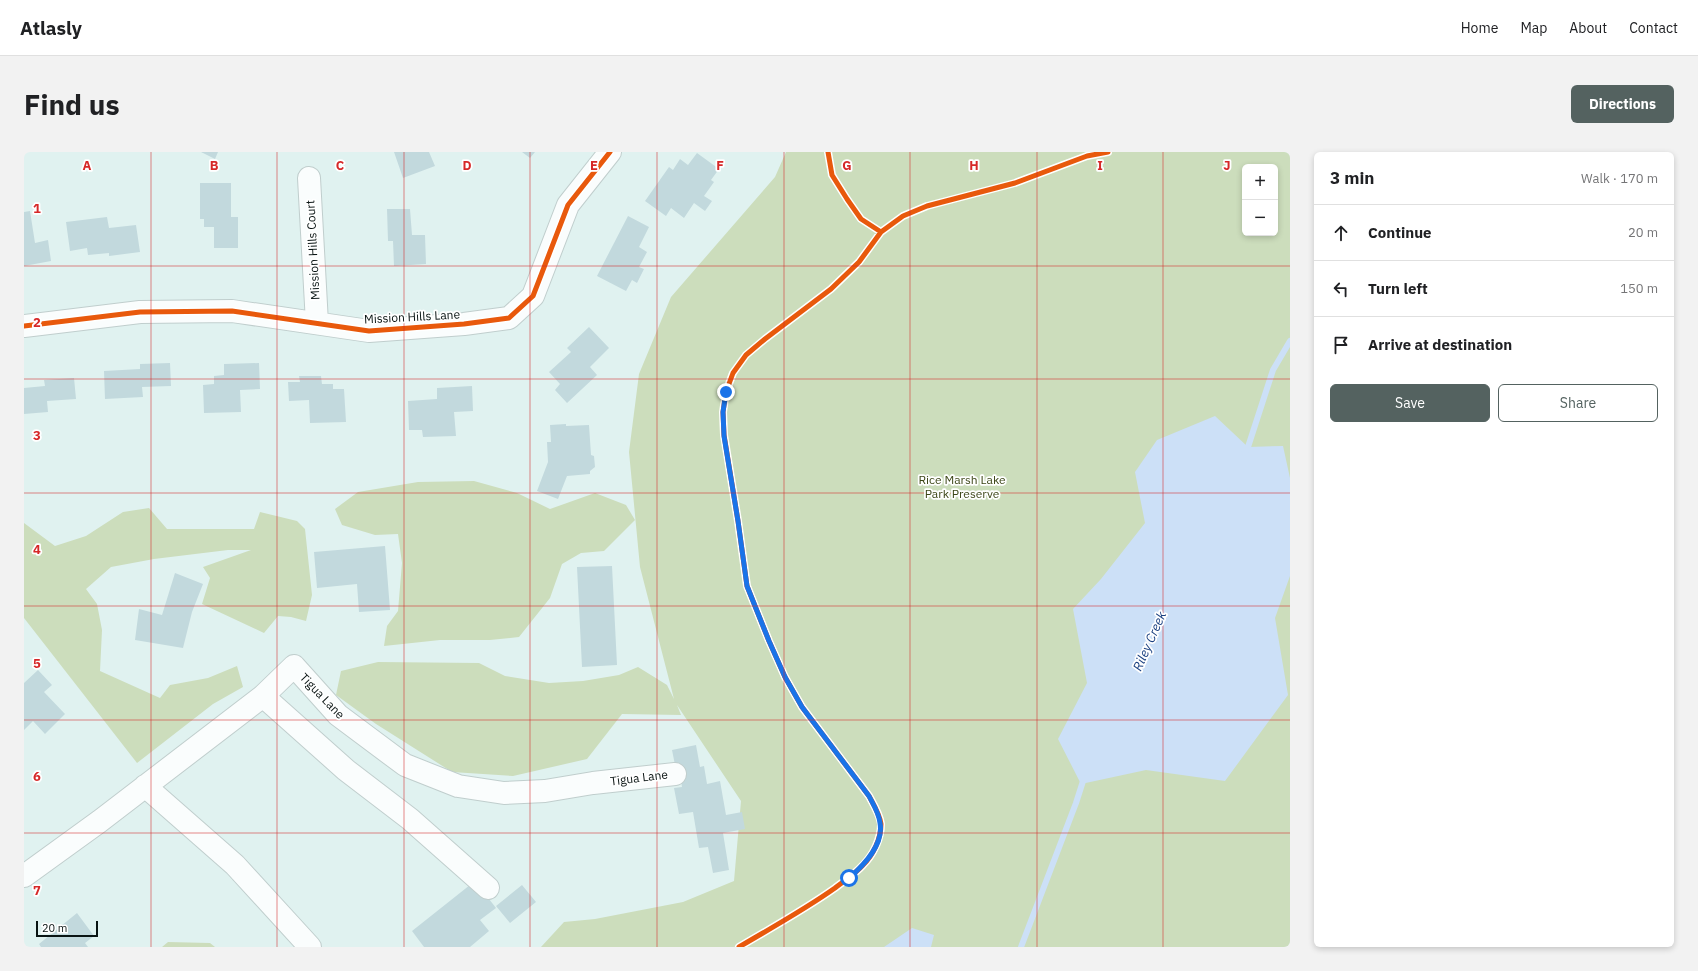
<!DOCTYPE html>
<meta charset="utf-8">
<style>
body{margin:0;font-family:"IBM Plex Sans",sans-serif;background:#f2f2f2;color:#202124}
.controls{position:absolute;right:12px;top:12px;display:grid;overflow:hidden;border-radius:6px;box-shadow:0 2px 6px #0003}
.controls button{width:36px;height:36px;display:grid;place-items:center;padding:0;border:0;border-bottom:1px solid #e0e0e0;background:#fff;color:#202124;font:20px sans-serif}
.scale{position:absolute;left:12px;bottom:10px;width:62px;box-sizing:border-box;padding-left:4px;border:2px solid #091413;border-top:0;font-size:11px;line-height:14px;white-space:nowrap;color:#091413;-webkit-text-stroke:3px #fff;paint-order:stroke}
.stop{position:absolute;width:12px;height:12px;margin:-9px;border:3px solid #1a73e8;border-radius:50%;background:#fff}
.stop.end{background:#1a73e8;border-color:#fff;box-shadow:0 1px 4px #0008}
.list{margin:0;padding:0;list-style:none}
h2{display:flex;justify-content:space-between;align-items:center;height:52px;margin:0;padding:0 16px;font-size:17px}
h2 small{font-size:13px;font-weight:400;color:#757577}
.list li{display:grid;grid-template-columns:26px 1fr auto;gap:12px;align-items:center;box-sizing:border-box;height:56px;padding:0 16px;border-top:1px solid #e0e0e0}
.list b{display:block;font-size:15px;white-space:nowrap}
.list em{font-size:13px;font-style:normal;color:#757577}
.actions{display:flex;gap:8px;padding:12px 16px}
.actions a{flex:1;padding:9px 0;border:1px solid #546260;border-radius:6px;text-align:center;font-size:14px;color:#546260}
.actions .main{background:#546260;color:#fff}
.icon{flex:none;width:22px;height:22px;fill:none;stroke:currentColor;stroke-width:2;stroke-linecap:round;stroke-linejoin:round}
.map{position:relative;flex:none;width:1266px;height:795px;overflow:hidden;border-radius:6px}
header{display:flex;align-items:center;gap:24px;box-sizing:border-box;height:56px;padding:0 20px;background:#fff;border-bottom:1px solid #e0e0e0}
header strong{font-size:19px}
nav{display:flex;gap:22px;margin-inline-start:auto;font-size:14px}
.intro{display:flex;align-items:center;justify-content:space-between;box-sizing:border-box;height:96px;padding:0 24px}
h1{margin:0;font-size:28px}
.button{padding:10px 18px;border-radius:6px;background:#546260;color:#fff;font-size:14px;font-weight:700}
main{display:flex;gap:24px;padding:0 24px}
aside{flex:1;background:#fff;border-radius:6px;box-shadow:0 2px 6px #0003}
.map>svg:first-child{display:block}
</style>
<header>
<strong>Atlasly</strong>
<nav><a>Home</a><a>Map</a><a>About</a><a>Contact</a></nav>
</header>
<div class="intro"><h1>Find us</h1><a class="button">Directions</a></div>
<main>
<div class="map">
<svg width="1266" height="795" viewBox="0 0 1266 795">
<rect width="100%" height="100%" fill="#e0f2f0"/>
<path fill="#ccddbc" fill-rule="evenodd" d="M762,0h504v795h-749l23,-25 31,-3 88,-17 51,-21 7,-80 -64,-96 4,10 -59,-1 -35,45 -74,17 -61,-4 -76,-48 -40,-29 5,-24 37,-9 101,1 26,13 44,7 34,-2 36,-6 19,-8 29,18 7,14 -34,-132 -11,-115 10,-78 32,-77 104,-120zM1221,15h30v66h-30z
M450,329l43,12 33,16 45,-16 31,12 9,15 -31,31 -23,2 -19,11 -12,34 -31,39 -29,3h-50l-56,6 3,-20 11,-15 4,-48 -4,-29 -23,1 -33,-10 -7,-16 23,-17 60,-10z
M125,356l18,21h87l6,-17 37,9 8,8 7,66 -6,26 -15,-4 -13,-1 -14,17 -62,-29 8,-26 -7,-11 48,-17h-23l-74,9 -43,8 -25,22 11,15 5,26 -2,41 60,27 10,-13 38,-7 29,-12 6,21 -30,17 -76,59 -113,-145v-95l31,23 31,-10 37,-24z
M144,790l42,1 5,4h-53z"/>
<path fill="#cce0f7" d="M1191,264l33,31 35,-1 7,32v98l-15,42 13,77 -63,86 -79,-11 -65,14 -23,-45 29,-56 -14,-74 28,-30 44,-56 -10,-51 22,-32z
M888,776l22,7 -3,12h-47z"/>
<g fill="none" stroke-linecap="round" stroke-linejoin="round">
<path stroke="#cce0f7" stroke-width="6" d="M1220,301l4,-6 25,-77 17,-29
M997,795l55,-144 8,-25"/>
</g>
<path fill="#c2d9dd" d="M177,0h17l-3,7z
M370,0h35l6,14 -32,12z
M498,0h13l-5,6z
M673,1l22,16 -8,11 3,2 -10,14 8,5 -7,10 -11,-8 -10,15 -13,-10 -5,8 -21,-15 24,-34 4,3 7,-11 8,6z
M176,31h31v34h7v31h-24v-21h-10v-8h-4z
M363,57h23l2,26h13l1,29 -32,2 -1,-25h-5z
M6,59l5,32 13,-3 3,21 -27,5v-54z
M604,64l21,11 -10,20 8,5 -8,15 5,2 -7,14 -5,-3 -6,11 -29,-15z
M83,65l2,11 27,-3 4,27 -31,4v-3l-21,2 -1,-7 -17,3 -4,-29z
M565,175l20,21 -19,19 7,8 -30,28 -12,-13 5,-6 -11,-12 22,-20 -4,-4z
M146,211l1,23 -29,1 1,10 -38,2 -1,-28 36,-2v-5z
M235,211l1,26 -20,1 1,22 -37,1 -1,-28 11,-1v-8l10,-1v-11z
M275,224h22l1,8h11v5h11l2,33 -36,1 -1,-23 -20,1 -1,-19h12z
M50,226l2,21 -29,2 1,11 -24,2v-26l21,-2 -1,-6z
M448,234l1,25 -19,1 2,24 -33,1 -1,-7h-13l-1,-29 29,-2v-11z
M542,272v2l23,-1 2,30 3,1 1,11 -5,4v3l-23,2 -9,23 -21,-8 11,-29 -1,-20h4l-1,-17z
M361,394l5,64 -31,2 -2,-28 -40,4 -3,-36z
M588,414l5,99 -35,2 -5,-100z
M151,421l28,11 -11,28 -9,36 -48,-8 4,-31 23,6z
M14,518l14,15 -8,7 21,22 -20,20 -12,-13 -9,9v-47z
M672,593l4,22 4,-1 3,18 13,-3 6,34 16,-3 3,17 -22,4 6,37 -16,3 -5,-26 -9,1 -6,-36 -14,2 -5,-26 8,-1 -2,-13 -3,1 -5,-25z
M451,729l21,27 -16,12 9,11 -19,16h-46l-12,-16z
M498,733l14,17 -26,21 -14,-17z
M53,761l17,23 -9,7 3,4h-47l-2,-3z"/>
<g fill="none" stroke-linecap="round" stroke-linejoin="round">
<defs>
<path id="minor" d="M285,26l8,145
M0,174l116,-14 92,-1 137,20 95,-7 45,-6 24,-22 35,-91 42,-53
M239,544l83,74 64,49 78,69
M121,634l90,79 75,82
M0,724l76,-55 163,-125 31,-30 44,49 67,50 53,21 46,7 41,-2 48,-8 82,-9"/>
</defs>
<use href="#minor" stroke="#c0cecd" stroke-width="24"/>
<use href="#minor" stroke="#fafdfd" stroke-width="22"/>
<defs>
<path id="cycleway" d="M804,0l4,23 15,24 14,20 20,13
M0,174l116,-14 92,-1 137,20 95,-7 45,-6 24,-22 35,-91 42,-53
M715,795c32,-19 65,-37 96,-59 9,-7 20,-14 28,-23 10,-10 18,-26 18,-41 -1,-9 -7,-19 -12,-28l-67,-89 -17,-30 -16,-36 -22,-55 -9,-65 -14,-86 -1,-23 3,-20 7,-19 13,-18 19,-16 66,-50 28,-27 22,-30 22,-16 24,-10 88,-23 72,-27 21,-4"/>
</defs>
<use href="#cycleway" stroke="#fff" stroke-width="8"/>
<use href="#cycleway" stroke="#e8590c" stroke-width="5"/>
</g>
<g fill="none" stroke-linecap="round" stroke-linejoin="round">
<path stroke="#1a73e8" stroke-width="5" d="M702,240l-3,20 1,24 14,85 9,65 22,55 16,36 17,30 67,89c4,8 10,17 11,27 4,22 -16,42 -31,55"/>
</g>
<path fill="none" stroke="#d62828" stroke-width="1" stroke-opacity="0.55" d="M127,0v795M253,0v795M380,0v795M506,0v795M633,0v795M760,0v795M886,0v795M1013,0v795M1139,0v795M0,114h1266M0,227h1266M0,341h1266M0,454h1266M0,568h1266M0,681h1266"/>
<g text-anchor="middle" stroke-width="3.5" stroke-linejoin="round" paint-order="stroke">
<g font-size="12" fill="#091413" stroke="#fff">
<text transform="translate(289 98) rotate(-93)" y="4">Mission Hills Court</text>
<text transform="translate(388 165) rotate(-3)" y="4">Mission Hills Lane</text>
<text transform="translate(298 544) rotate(46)" y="4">Tigua Lane</text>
<text transform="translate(615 626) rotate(-7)" y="4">Tigua Lane</text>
</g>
<g font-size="12" fill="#3b4516" stroke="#fff">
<text x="938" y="332">Rice Marsh Lake<tspan x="938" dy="14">Park Preserve</tspan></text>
</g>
<g font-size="13" font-style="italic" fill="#1b4181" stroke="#fff">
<text transform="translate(1125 489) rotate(-66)" y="5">Riley Creek</text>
</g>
</g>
<g font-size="13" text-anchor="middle" font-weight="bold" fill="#d62828" stroke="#fff" stroke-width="3.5" stroke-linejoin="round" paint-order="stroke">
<text x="63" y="18">A</text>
<text x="190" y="18">B</text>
<text x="316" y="18">C</text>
<text x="443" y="18">D</text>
<text x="570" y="18">E</text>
<text x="696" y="18">F</text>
<text x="823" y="18">G</text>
<text x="950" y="18">H</text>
<text x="1076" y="18">I</text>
<text x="1203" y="18">J</text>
<text x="13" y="61">1</text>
<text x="13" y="175">2</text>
<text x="13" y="288">3</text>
<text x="13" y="402">4</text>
<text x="13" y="516">5</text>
<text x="13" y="629">6</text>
<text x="13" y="743">7</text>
</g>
</svg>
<div class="controls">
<button>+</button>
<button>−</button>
</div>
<div class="scale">20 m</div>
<div class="stop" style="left:825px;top:726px"></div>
<div class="stop end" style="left:702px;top:240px"></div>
</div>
<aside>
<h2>3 min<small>Walk · 170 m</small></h2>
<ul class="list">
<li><svg class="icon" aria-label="ahead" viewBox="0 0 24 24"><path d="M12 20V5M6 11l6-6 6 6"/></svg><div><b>Continue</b></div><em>20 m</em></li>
<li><svg class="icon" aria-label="left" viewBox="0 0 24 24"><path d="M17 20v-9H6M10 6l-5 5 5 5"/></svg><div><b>Turn left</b></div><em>150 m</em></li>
<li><svg class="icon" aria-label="arrive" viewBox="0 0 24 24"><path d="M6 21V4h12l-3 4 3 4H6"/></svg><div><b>Arrive at destination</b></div></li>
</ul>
<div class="actions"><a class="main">Save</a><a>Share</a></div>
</aside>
</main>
